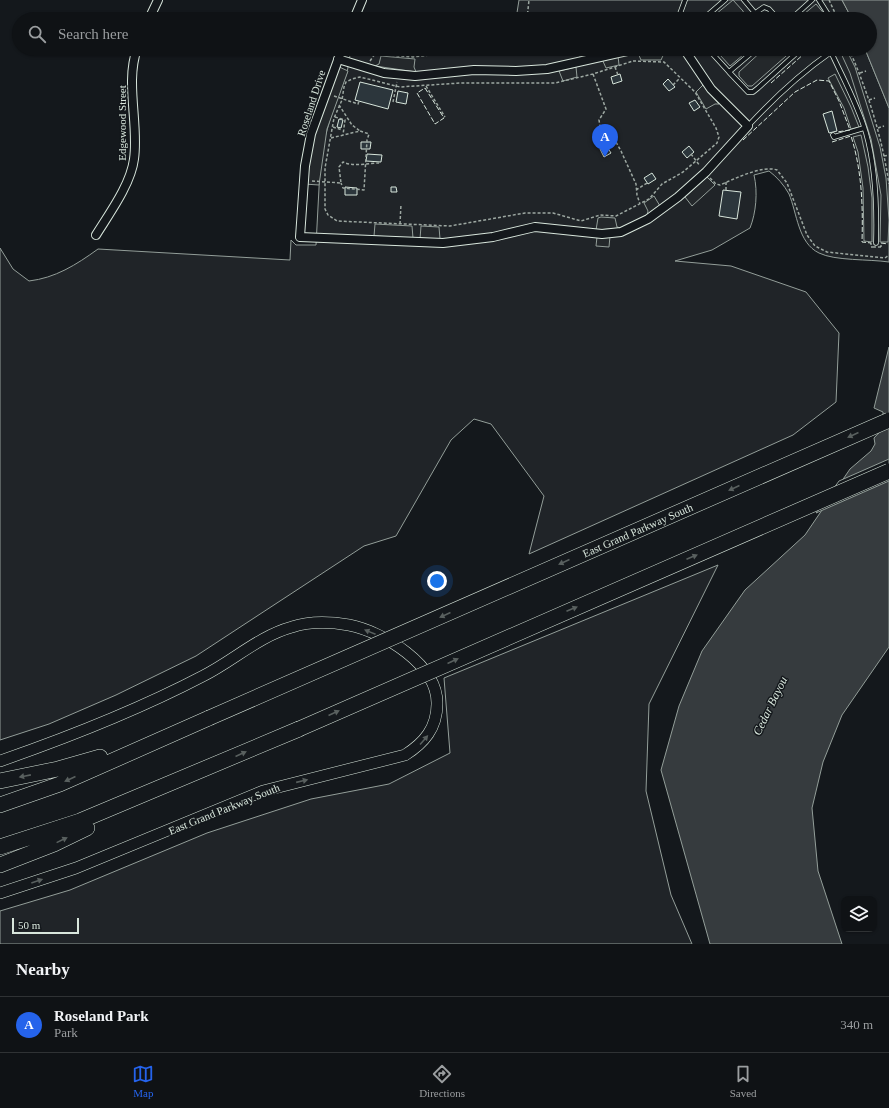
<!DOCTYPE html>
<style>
body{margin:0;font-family:"Times New Roman",serif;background:#181b1e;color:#f1f3f6}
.controls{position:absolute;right:12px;bottom:12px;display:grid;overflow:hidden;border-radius:8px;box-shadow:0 1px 3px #0004}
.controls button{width:36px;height:36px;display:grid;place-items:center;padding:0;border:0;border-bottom:1px solid #2f3234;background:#0f1215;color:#f1f3f6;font:20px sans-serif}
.scale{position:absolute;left:12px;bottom:10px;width:67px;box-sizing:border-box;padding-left:4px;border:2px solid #d8e6dc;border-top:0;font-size:11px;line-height:14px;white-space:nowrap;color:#d8e6dc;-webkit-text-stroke:3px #14181c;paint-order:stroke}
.you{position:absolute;left:437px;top:581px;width:14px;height:14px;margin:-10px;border:3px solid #fff;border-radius:50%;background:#1a73e8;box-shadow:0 0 0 6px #1a73e833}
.badge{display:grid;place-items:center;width:26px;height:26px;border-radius:50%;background:#2563eb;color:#fff;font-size:13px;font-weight:700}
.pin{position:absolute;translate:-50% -33px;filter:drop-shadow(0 1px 2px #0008)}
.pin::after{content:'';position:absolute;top:21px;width:14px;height:12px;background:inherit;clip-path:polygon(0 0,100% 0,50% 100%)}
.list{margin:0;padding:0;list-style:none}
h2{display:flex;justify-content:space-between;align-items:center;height:52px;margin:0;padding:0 16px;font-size:17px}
h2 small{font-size:13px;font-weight:400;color:#9b9ea0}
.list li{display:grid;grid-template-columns:26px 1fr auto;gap:12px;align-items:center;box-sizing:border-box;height:56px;padding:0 16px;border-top:1px solid #2f3234}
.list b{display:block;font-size:15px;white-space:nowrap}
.list p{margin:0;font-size:13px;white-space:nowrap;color:#9b9ea0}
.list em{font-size:13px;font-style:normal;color:#9b9ea0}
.icon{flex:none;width:22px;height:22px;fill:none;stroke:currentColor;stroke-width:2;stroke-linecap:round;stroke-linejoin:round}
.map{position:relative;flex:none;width:889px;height:944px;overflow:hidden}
.search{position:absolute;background:#0f1215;box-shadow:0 1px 3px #0004;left:12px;right:12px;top:12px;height:44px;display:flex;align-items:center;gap:10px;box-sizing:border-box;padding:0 14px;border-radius:22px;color:#9b9ea0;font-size:15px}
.sheet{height:108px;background:#0f1215}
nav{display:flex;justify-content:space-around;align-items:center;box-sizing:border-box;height:56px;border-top:1px solid #2f3234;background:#0f1215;font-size:11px;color:#9b9ea0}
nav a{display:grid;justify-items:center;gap:2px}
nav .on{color:#2563eb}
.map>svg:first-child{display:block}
</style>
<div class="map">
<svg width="889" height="944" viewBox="0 0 889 944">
<rect width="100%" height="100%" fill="#14181c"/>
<path fill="#202428" stroke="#939e99" d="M519,0h323l10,19h-336z
M351,49h514l24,59v154c-20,-3 -54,-1 -70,-9 -21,-10 -22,-40 -30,-59 -5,-9 -12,-17 -20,-23l-15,4c4,17 2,38 -4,53l-38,22 -37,11 56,5 75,26 33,41 -3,69 -43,33 -264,119 15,-58 -53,-72 -17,-5 -23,21 -55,96 -32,10 -168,110 -80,39 -67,29 -49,16v-492l13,21 16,12c26,-3 47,-16 69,-32l192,11 1,-20 5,5h20l4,-76 3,-25 9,-31 15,-40z
M718,565l-69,139 -3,87 25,104 21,49h-692v-33l70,-21 137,-57 104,-34 78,-15 61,-31 -6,-75z"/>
<path fill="#24282b" stroke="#939e99" d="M733,0l10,11 1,3 -4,5h-30z
M816,4l10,12v3h-28z
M580,49h31l3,1 -34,9z
M649,49h17l-5,11h-20l-3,-7 -3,-1z
M720,49h30l-20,17 -10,-11z
M764,49h30l-42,37h-4l-9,-10v-4z
M839,49h7l9,18 25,80 6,31 3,42 -1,22h-8l1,-47 -10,-56 -21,-66z
M381,56l34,3 -1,8 2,5 -41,-6 4,-2z
M618,56l1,9 -13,3 -4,-9z
M335,65l13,6 -21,58 -8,56 -15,-1 1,-18z
M576,67l1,10 -14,4 -4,-10z
M835,74l16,33 8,20 -8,2 -7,-21 -16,-30z
M703,85l6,8 10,11h-4l-9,5 -10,-17z
M861,135l7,32 4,31v44l-8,-1 -1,-53 -5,-36 -5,-15z
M707,177l8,8 -23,21 -7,-9z
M654,196l6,10 -13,9 1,-4 -4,-8z
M601,217l14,1 2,9 4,1 -25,2 2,-12z
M375,224l37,2 1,12 -39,-2z
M421,226l18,1 1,12h-20z
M610,236l-1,11 -13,-1 1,-9z"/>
<path fill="#363b3e" stroke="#939e99" d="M842,0h47v108l-24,-59h5v-30h-18z
M889,347v72l-6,-1v-6l-9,-4z
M889,422v225l-47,68 -19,47 -11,46 6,63 24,73h-132l-49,-174 18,-64 23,-55 43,-61 60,-55 45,-66 21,-18 4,-7 -1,-6z"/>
<path fill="#14181c" stroke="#939e99" d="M889,459v22l-73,32 23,-32z"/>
<path fill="#2c363c" stroke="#d8e6dc" d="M620,74l2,7 -9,3 -2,-7z
M668,79l7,8 -6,4 -6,-7z
M360,82l33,8 -5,19 -33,-9z
M398,91l10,2 -2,11 -10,-2z
M695,100l5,7 -6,4 -5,-8z
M832,111l5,20 -8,2 -6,-19z
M339,119l4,1 -2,8 -4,-1z
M361,142h10l-1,7h-9z
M606,145l5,8 -7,4 -4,-8z
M689,146l5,6 -7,6 -5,-6z
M367,154l15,1 -1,7 -15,-1z
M652,173l4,6 -8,5 -4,-6z
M345,187l12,1v7h-12z
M391,187h5l1,5h-6z
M723,190l18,2 -4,27 -18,-3z"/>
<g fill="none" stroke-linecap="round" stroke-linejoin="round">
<defs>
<path id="lane" d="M744,0l11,13
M819,0l12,19
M678,19l7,-19
M703,19l22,-19
M747,19l17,-12 5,2 9,10
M791,19l21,-19
M756,49l-27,23 19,20h5l5,-4 43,-39
M709,50l20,22
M748,126c25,-27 53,-53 83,-74 12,26 27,53 35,81 10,35 11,74 10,110
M833,135l1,2 30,-9"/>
<path id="street" d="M149,19l9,-19
M354,19l8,-19
M342,49l-31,85 -6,32 -5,71 143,6 50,-6 42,-10 67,7 19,-2 27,-13 30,-22 28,-25 42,-46 -37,-37 -27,-40
M338,59l46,14 31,3 59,-6 42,1 31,-2 89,-20
M96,235c13,-21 35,-51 38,-76 5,-34 -9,-77 3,-110"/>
<path id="secondary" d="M0,761c69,-24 138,-51 203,-85 30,-15 56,-40 89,-49 18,-6 39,-5 57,-2 35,7 89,40 88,79 0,24 -13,39 -32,51l-142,36 -187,77 -76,25"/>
<path id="highway" d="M0,781l58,-12 42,-12
M0,805l60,-21 149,-66
M0,847l80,-26 219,-92
M0,865l54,-21 33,-16"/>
</defs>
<use href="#lane" stroke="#d8e6dc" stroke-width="5.5"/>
<use href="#street" stroke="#d8e6dc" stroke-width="10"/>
<use href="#secondary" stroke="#d8e6dc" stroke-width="12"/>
<use href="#highway" stroke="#d8e6dc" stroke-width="16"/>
<path stroke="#9da8a2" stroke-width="1.5" stroke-dasharray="3 2" stroke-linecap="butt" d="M829,0l6,13
M527,19l2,-19
M551,49h3
M849,49c19,43 33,88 40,135
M370,61l5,-7 38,3 66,-8
M633,61l31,1 31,30 21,36 3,9 -2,6 -34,29 -21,12 -13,15 -33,17 -16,-1 -19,6 -28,-8h-28l-75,13 -113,-5 -9,-6 -3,-6v-41l9,-50 8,-18 2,-13 2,-5 6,-3 8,-2 40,10 60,-4h95l38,-9z
M615,67l3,8
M860,73l6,-2
M593,74l13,35 -7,11 1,6 1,4 15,12 5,9 15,33 1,11 3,9
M673,85l7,-7
M426,86l19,31
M334,96l24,8 1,-3
M869,100l6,-2
M393,102l4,-20
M339,105l13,20 8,6
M335,117l10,3 -2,15
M333,127l9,3
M878,128l6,-2
M331,138l29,-7 9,3 -2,6 -3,50 -21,-2 -2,-5
M608,148l8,-6
M691,154l9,12
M884,156l5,-1
M710,178l6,6 4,1c14,-6 42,-20 57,-15l10,13 20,52 8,11 12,6 58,6 4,-3
M312,181l29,2 -2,-16 4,-5c10,5 26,1 37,1
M726,182v8
M636,190l11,-7
M400,224l1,-20"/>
<use href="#lane" stroke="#14181c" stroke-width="4"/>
<use href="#street" stroke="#14181c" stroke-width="8"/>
<use href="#secondary" stroke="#14181c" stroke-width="11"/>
<use href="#highway" stroke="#14181c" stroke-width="15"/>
<defs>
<g id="highway-bridge">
<path id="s1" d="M209,718l680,-298"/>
<path d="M299,729l590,-258"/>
</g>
</defs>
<use href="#highway-bridge" stroke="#d8e6dc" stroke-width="16" stroke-linecap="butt"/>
<use href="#highway-bridge" stroke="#14181c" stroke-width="15"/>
<path stroke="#d8e6dc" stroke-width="1" stroke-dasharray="5 2" stroke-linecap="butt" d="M843,19l4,-3
M807,51l2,-2
M771,83l34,-30
M425,88l19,30 -9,6 -18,-31z
M743,140l52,-48 22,-12 12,1 10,20 11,29 -13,2
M832,142l19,-6c11,35 12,70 11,106l9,1v4h10v-4l7,1"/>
</g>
<defs><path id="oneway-solid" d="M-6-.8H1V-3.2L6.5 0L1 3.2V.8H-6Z"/></defs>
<g fill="#59605f">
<use href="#oneway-solid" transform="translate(853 435) rotate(156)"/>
<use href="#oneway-solid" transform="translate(734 488) rotate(156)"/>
<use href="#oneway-solid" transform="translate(692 557) rotate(-23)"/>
<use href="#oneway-solid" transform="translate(564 562) rotate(156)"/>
<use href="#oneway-solid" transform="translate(572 609) rotate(-23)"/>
<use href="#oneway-solid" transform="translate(445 615) rotate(156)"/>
<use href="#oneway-solid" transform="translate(370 632) rotate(-158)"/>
<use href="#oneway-solid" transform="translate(453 661) rotate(-24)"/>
<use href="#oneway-solid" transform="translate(334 713) rotate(-24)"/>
<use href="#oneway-solid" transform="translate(424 740) rotate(-49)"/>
<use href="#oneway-solid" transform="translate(241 754) rotate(-24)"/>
<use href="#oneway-solid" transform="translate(25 776) rotate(169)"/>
<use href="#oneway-solid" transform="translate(70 779) rotate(156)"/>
<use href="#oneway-solid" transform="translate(302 781) rotate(-13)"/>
<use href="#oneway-solid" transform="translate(62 840) rotate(-26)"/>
<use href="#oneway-solid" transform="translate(37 881) rotate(-19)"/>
</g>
<g text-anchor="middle" stroke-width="3" stroke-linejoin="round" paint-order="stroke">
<g font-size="11" fill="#d8e6dc" stroke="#14181c">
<text transform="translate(311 103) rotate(-72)" y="4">Roseland Drive</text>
<text transform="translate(122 123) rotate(-90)" y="4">Edgewood Street</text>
<text dy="4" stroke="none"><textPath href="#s1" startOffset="468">East Grand Parkway South</textPath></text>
<text transform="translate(224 809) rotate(-22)" y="4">East Grand Parkway South</text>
</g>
<g font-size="12" font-style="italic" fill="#d8e6dc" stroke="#14181c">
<text transform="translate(770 706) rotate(-64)" y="4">Cedar Bayou</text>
</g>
</g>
</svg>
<div class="controls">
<button><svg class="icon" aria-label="layers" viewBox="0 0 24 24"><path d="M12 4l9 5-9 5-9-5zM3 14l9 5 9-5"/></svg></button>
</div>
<div class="scale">50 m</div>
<div class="you"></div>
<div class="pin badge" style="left:605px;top:157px">A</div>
<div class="search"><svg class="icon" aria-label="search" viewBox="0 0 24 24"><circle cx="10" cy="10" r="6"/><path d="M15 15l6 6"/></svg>Search here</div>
</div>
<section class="sheet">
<h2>Nearby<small></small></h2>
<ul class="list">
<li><span class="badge">A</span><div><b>Roseland Park</b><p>Park</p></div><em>340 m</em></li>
</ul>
</section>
<nav>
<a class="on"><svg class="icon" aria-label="map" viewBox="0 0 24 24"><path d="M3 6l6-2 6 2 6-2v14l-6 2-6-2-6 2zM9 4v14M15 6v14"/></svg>Map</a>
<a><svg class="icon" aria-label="directions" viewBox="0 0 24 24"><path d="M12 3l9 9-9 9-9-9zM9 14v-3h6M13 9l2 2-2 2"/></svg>Directions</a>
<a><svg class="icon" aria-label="saved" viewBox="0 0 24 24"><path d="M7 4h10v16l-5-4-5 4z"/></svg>Saved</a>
</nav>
